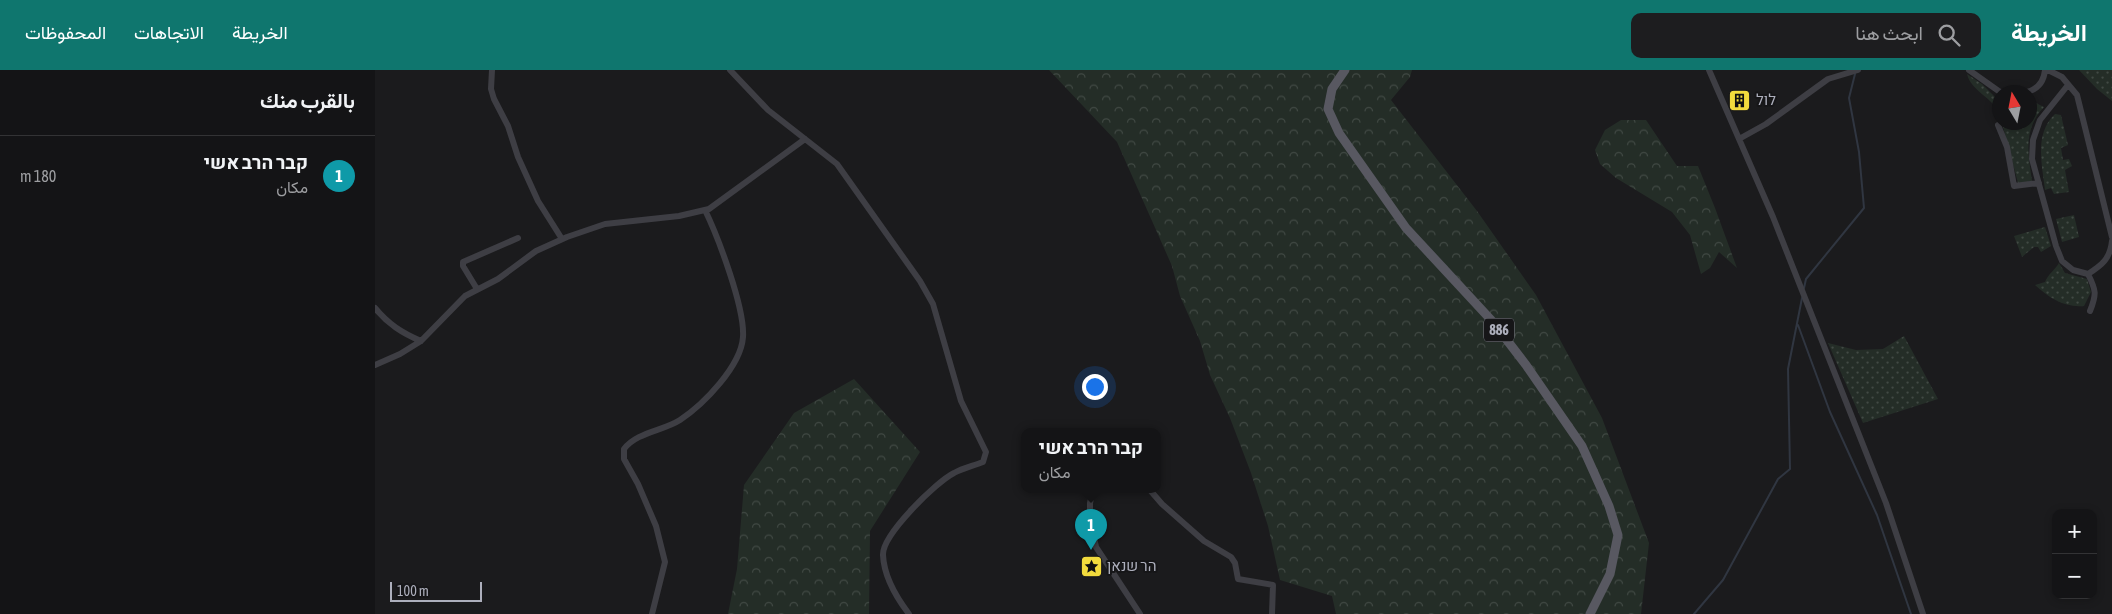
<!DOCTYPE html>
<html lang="ar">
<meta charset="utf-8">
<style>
body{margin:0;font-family:"Asap Condensed",Vazirmatn,Heebo,sans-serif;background:#1d1d1f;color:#f1f3f6;direction:rtl}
.controls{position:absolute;right:15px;bottom:15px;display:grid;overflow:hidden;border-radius:10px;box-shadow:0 2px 8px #0003}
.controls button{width:45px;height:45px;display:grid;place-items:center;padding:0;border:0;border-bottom:1px solid #333335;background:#141416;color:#f1f3f6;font:25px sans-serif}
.compass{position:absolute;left:1617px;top:15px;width:45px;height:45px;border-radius:50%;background:#141416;box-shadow:0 2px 8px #0003;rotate:350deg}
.scale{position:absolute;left:15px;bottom:12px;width:92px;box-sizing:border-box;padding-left:5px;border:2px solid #adafbc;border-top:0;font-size:14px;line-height:18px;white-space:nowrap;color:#adafbc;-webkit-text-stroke:4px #161618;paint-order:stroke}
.you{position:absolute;left:719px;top:316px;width:18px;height:18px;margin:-12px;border:4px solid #fff;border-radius:50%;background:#1a73e8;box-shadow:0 0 0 8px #1a73e833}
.badge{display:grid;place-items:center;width:32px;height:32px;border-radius:50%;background:#0f766e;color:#fff;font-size:16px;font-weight:700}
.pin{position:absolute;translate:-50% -41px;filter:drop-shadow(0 1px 2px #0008)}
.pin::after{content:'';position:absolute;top:26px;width:18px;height:15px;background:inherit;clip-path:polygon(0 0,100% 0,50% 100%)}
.popup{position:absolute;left:646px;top:358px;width:140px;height:65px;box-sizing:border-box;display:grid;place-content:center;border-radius:10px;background:#141416;filter:drop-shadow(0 1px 4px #0005);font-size:16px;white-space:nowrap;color:#9d9ea1}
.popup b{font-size:19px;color:#f1f3f6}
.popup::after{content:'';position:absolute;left:50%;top:100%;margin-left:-10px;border:10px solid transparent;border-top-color:#141416}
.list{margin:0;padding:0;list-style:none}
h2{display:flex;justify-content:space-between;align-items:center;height:65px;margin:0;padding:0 20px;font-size:21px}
h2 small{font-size:16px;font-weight:400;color:#9d9ea1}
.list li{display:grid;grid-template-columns:32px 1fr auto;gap:15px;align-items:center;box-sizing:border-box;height:80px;padding:0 20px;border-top:1px solid #333335}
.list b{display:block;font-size:19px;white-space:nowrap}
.list p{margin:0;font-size:16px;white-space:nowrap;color:#9d9ea1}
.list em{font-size:16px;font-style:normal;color:#9d9ea1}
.icon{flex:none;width:28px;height:28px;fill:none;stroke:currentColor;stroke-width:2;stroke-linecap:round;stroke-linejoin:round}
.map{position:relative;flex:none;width:1737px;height:544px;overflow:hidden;direction:ltr}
header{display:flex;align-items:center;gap:30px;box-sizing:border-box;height:70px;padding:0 25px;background:#0f766e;color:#fff}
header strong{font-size:24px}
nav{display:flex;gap:28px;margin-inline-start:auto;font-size:18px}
.search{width:350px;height:45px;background:#1d1d1f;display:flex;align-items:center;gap:12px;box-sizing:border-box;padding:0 18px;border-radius:10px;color:#9d9ea1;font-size:19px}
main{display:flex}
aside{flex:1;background:#141416}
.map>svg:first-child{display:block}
</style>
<header>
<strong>الخريطة</strong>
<div class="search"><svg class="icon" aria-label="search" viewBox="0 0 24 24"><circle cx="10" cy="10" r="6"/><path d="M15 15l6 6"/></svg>ابحث هنا</div>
<nav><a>الخريطة</a><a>الاتجاهات</a><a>المحفوظات</a></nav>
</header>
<main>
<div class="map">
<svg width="1737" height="544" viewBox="0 0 1737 544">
<defs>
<pattern id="grass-dots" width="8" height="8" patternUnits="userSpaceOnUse" patternTransform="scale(1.25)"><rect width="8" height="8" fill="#242d27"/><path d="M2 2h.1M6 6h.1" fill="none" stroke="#414944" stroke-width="1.8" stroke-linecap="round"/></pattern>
<pattern id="forest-crowns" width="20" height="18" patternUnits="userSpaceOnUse" patternTransform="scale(1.25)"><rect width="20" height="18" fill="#242d27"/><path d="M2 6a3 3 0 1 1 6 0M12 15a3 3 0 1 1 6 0" fill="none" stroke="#414944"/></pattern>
</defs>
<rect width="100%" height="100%" fill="#1b1b1d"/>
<path fill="url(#grass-dots)" d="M1704,0h33v31l-15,-12z
M1592,4l15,10 17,17v12c-7,-16 -28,-22 -32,-39z
M1656,28l3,4 10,5c-21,22 -16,46 -12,74l-14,2 -16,-60 27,-1z
M1680,44l6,1 7,30 -7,3 2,12 6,-1 3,7 -7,4 4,22 -15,2 -3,-6 -6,2c-3,-26 -11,-56 10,-76z
M1699,145l5,22 -17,5 -6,-23z
M1670,157l6,19 -10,6 -3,-5h-4l-12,10 -8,-21z
M1684,193l6,10 22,6 4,13 -7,14c-19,2 -35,-8 -49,-21l10,-3c3,-8 10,-12 14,-19z
M1529,266l34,63 -75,24 -35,-80 28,7 27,-1z"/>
<path fill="url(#forest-crowns)" d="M674,0h363l-2,7 -19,23 86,111 59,84 66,123 47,125 -8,71h-305l-4,-18 -52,-16 -12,-54 -17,-53 -21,-55 -20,-43 -10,-34 -20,-45 -8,-30 -55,-124z
M1246,50h25l31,46h21l17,42 22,60 -18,-16 -9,16 -9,6 -11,-39 -18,-23 -56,-34 -16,-14 -5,-14 10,-20z
M479,309l66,73 -50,79 -1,83h-141l9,-45 7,-84 50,-72z"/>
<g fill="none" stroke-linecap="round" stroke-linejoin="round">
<path stroke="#303641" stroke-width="2" d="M1429,218l2,-9 58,-71 -5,-56 -10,-54 6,-24
M1423,255l32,87 47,103 34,99
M1319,544l29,-34 55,-101 12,-10 -2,-100 14,-71"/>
<path stroke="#3e3e44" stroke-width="6" d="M117,0l-1,19 3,10 14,27 10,31 20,44 24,38
M355,0l38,40 69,54 83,117 13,23 28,97 25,51 -3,10c-10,4 -20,6 -29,11 -18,9 -72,62 -71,82 1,22 13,42 26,59
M1334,0l64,147 113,286 37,111
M1594,0l31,22
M1673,0l14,7 15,18 35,142
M1693,15l-28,35 -7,20 -1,19 24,87 6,15 11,9 15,4c14,-9 22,-15 24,-33
M1652,22c11,-3 17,-11 18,-22
M1623,55l9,22 7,39 25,-3
M1364,69l27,-15 62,-45 30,-9
M1713,204c8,16 9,20 2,37
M102,219l-14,-23v-4l55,-24
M0,238c13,16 27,25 46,33
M0,295l25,-11 21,-13 44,-45 33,-17 38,-28 31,-14 38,-13 74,-8 30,-7 96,-70
M718,419l-3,14v16l6,28 44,67
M774,419l13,15 42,37 27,16 4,6 3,16 35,6 -1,29
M277,544l13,-52 -9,-36 -18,-42 -14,-25v-10c13,-17 39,-18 56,-29 24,-16 61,-54 63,-83 2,-29 -25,-100 -38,-127"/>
<path stroke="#585861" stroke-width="9" d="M970,0l-13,19 -4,20 11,24 67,95 87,94 33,43 56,81 27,60 9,29 -8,39 -20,40"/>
</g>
<defs>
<symbol id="building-square" viewBox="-11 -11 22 22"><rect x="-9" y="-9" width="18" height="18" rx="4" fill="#f2db3d" stroke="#161618"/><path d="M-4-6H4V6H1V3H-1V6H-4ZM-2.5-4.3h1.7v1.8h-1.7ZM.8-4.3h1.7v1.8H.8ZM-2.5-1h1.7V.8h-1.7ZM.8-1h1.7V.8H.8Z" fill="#111"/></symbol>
<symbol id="sight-square" viewBox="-11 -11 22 22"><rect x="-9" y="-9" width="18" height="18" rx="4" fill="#f2db3d" stroke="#161618"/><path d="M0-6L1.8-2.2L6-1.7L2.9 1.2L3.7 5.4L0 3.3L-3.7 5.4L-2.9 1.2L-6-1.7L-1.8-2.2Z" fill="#111"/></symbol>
</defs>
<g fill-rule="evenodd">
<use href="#building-square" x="1352" y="18" width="25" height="25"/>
<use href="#sight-square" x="704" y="484" width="25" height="25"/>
</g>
<g text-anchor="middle" stroke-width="4" stroke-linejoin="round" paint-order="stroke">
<rect fill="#161618" stroke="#80818b" stroke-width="1" x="1109" y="248.5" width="30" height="23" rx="4"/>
<g font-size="14" font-weight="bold" fill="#adafbc">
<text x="1124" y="265">886</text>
</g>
<g font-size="15" fill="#adafbc" stroke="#161618" text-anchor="start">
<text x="1381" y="35">לול</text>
<text x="732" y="501">הר שנאן</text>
</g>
</g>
</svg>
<div class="controls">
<button>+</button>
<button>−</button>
</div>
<svg class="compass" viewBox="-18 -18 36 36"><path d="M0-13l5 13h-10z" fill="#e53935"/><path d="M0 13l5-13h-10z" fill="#9d9ea1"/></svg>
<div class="scale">100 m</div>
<div class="you"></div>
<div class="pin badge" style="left:716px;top:480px;background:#0f9aa8">1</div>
<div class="popup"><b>קבר הרב אשי</b>مكان</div>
</div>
<aside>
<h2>بالقرب منك<small></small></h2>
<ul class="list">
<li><span class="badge" style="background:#0f9aa8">1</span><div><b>קבר הרב אשי</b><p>مكان</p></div><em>180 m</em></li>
</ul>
</aside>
</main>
